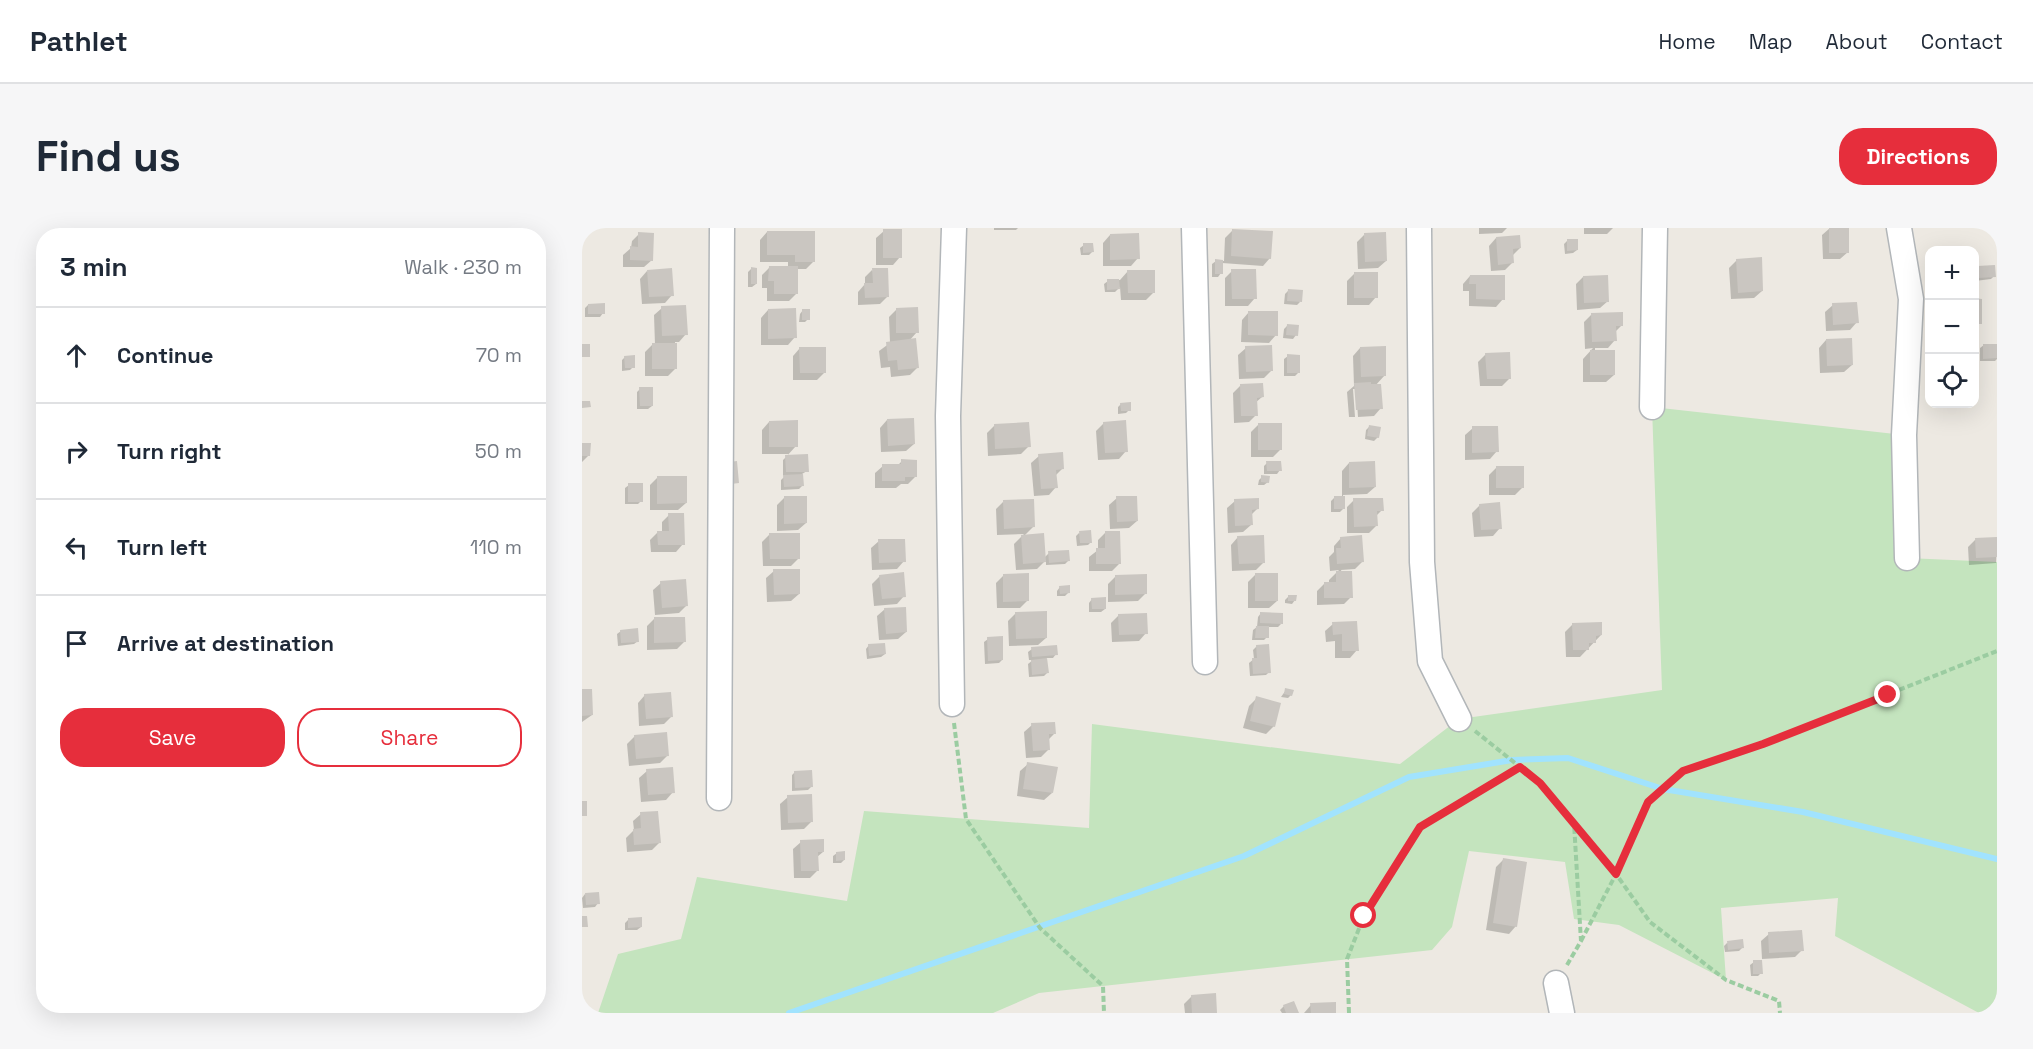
<!DOCTYPE html>
<meta charset="utf-8">
<style>
body{margin:0;font-family:"Space Grotesk",sans-serif;background:#f6f6f7;color:#1f2937}
.controls{position:absolute;right:18px;top:18px;display:grid;overflow:hidden;border-radius:12px;box-shadow:0 6px 24px #0002}
.controls button{width:54px;height:54px;display:grid;place-items:center;padding:0;border:0;border-bottom:2px solid #e0e1e3;background:#fff;color:#1f2937;font:30px sans-serif}
.stop{position:absolute;width:18px;height:18px;margin:-14px;border:4px solid #e62e3c;border-radius:50%;background:#fff}
.stop.end{background:#e62e3c;border-color:#fff;box-shadow:0 2px 6px #0008}
.list{margin:0;padding:0;list-style:none}
h2{display:flex;justify-content:space-between;align-items:center;height:78px;margin:0;padding:0 24px;font-size:26px}
h2 small{font-size:20px;font-weight:400;color:#747a83}
.list li{display:grid;grid-template-columns:39px 1fr auto;gap:18px;align-items:center;box-sizing:border-box;height:96px;padding:0 24px;border-top:2px solid #e0e1e3}
.list b{display:block;font-size:22px;white-space:nowrap}
.list em{font-size:20px;font-style:normal;color:#747a83}
.actions{display:flex;gap:12px;padding:18px 24px}
.actions a{flex:1;padding:14px 0;border:2px solid #e62e3c;border-radius:24px;text-align:center;font-size:21px;color:#e62e3c}
.actions .main{background:#e62e3c;color:#fff}
.icon{flex:none;width:33px;height:33px;fill:none;stroke:currentColor;stroke-width:2;stroke-linecap:round;stroke-linejoin:round}
.map{position:relative;flex:none;width:1415px;height:785px;overflow:hidden;border-radius:24px}
header{display:flex;align-items:center;gap:36px;box-sizing:border-box;height:84px;padding:0 30px;background:#fff;border-bottom:2px solid #e0e1e3}
header strong{font-size:28px}
nav{display:flex;gap:33px;margin-inline-start:auto;font-size:21px}
.intro{display:flex;align-items:center;justify-content:space-between;box-sizing:border-box;height:144px;padding:0 36px}
h1{margin:0;font-size:42px}
.button{padding:15px 27px;border-radius:24px;background:#e62e3c;color:#fff;font-size:21px;font-weight:700}
main{display:flex;gap:36px;padding:0 36px}
aside{flex:1;background:#fff;border-radius:24px;box-shadow:0 6px 24px #0002}
.map>svg:first-child{display:block}
</style>
<header>
<strong>Pathlet</strong>
<nav><a>Home</a><a>Map</a><a>About</a><a>Contact</a></nav>
</header>
<div class="intro"><h1>Find us</h1><a class="button">Directions</a></div>
<main>
<aside>
<h2>3 min<small>Walk · 230 m</small></h2>
<ul class="list">
<li><svg class="icon" aria-label="ahead" viewBox="0 0 24 24"><path d="M12 20V5M6 11l6-6 6 6"/></svg><div><b>Continue</b></div><em>70 m</em></li>
<li><svg class="icon" aria-label="right" viewBox="0 0 24 24"><path d="M7 20v-9h11M14 6l5 5-5 5"/></svg><div><b>Turn right</b></div><em>50 m</em></li>
<li><svg class="icon" aria-label="left" viewBox="0 0 24 24"><path d="M17 20v-9H6M10 6l-5 5 5 5"/></svg><div><b>Turn left</b></div><em>110 m</em></li>
<li><svg class="icon" aria-label="arrive" viewBox="0 0 24 24"><path d="M6 21V4h12l-3 4 3 4H6"/></svg><div><b>Arrive at destination</b></div></li>
</ul>
<div class="actions"><a class="main">Save</a><a>Share</a></div>
</aside>
<div class="map">
<svg width="1415" height="785" viewBox="0 0 1415 785">
<rect width="100%" height="100%" fill="#ede9e2"/>
<path fill="#c4e4be" d="M1070,179l252,28 3,123 90,4v451h-18l-144,-77 3,-38 -117,10 5,72 -107,-55 -45,-6 -9,-57 -96,-11 -17,76 -20,23 -393,43 -46,20h-395l20,-59 63,-15 16,-62 150,24 17,-90 225,17 3,-104 308,40 59,-45 203,-29z"/>
<path fill="#0003" d="M412,0h24l-2,2h-22z
M897,0h28l-5,5 -23,1z
M1002,0h29l-6,6h-23z
M1248,0h18v24l-8,7h-17l-1,-24z
M651,2l37,28 -7,8 -41,-3 -1,10 -3,4h-6v-13l4,-3h8l1,-23z
M302,3l16,26 -7,8h-17v-27z
M185,4l46,30 -7,7h-9v24l-8,8h-22v-13h-5v-13l7,-7h19v-6h-28v-22z
M57,6l13,26 -8,7h-21v-12l8,-7 1,-7z
M528,7l28,23 -7,8h-28v-23z
M782,7l22,26 -8,7 -20,1 -1,-27z
M914,10l24,10 -8,8v7l-7,7 -14,1 -2,-25z
M985,13l10,9 -4,3 -8,1 -1,-10z
M502,17l8,7 -3,3h-8l-1,-7z
M1155,32l25,31 -8,7 -23,1 -2,-31z
M1395,40l17,8 -3,3 -16,2 -1,-11z
M169,41l5,15 -4,3h-4v-15z
M290,42l16,26 -8,8 -22,1v-13l7,-8v-7z
M65,43l25,24 -7,8 -23,1 -2,-25z
M546,43l26,21 -8,8h-25l-1,-13 -5,5h-10l-1,-8 4,-3 12,-1z
M650,43l23,27 -7,8h-23v-28z
M773,45l21,24 -7,8h-22v-24z
M888,48l33,23 -7,8 -27,-1v-15h-6v-7z
M1001,49l25,24 -8,7 -23,2 -1,-26z
M707,62l11,12 -3,3 -13,-1 1,-10z
M1348,70v16h-3l1,-15z
M6,77l15,8 -3,4h-15v-9z
M1251,77l24,17 -7,8 -24,1 -1,-19z
M80,80l24,26 -7,8h-4l1,26 -8,8h-23v-24l7,-7h3l-1,-30z
M315,81l20,23 -8,9 9,26 -8,8 -19,2 -1,-10 -9,1 -2,-17 11,-8 -1,-26z
M186,82l27,27 -7,8h-27v-27z
M221,82l5,9 -3,3h-6l1,-8z
M667,84l27,23 -7,8 -28,-1 1,-22z
M1009,87l31,10 -7,7v8l-7,8h-13v3l19,24 -8,7h-23v-23l10,-11 -8,1 -1,-27z
M705,98l9,9 -3,4 -10,-1 1,-9z
M1244,112l26,25 -8,7 -24,1 -1,-25z
M1402,117h13v14l-2,2h-15v-13z
M218,120l25,24 -8,8h-24v-24z
M664,120l26,22 -8,8 -25,1 -1,-24z
M778,120l25,27 -10,11 6,22 -7,8 -16,1 -2,-28h-3l2,28h-6l-2,-25 7,-6 -1,-30z
M904,126l24,24 -8,8h-22l-2,-24z
M706,128l10,17 -3,3h-11v-17z
M43,129l8,10 -3,3 -8,1v-11z
M658,158l22,11 -7,6 1,12 -7,7 -15,1 -1,-30z
M58,161l12,17 -4,3h-11v-17z
M539,176l8,6 -3,3 -8,1v-7z
M305,192l27,24 -8,7 -25,1 -1,-24z
M187,194l27,24 -10,11 21,14 -5,3v12l-3,3 -18,1v-10l5,-5h-3v-15l6,-6h-27v-24z
M522,195l22,28 -7,8 -21,1 -2,-29z
M677,196l22,25 -8,8h-22v-25z
M413,197l34,21 -8,8 -33,2 -1,-23z
M787,199l9,10 -4,4 -9,-2 1,-9z
M891,200l24,23 -7,8 -25,1v-25z
M0,216l7,11 -7,7z
M457,228l24,12 -8,8 1,11 -7,8 -15,1 -3,-33z
M320,233l13,16 -7,7h-7l-5,4h-21v-15l8,-7h14z
M685,235l13,7 -3,4h-13v-8z
M767,235l26,24 -8,7 -24,1 1,13 -4,4h-9v-11l3,-3 8,-1v-26z
M914,240l27,19 -8,8h-26v-20z
M76,249l28,26 -8,7h-28v-25z
M680,249l6,5 -4,3h-6l1,-5z
M47,257l12,16 -3,3h-13v-16z
M202,270l22,25 -8,7 -21,1v-26z
M535,270l20,23 -8,7 -19,1 -1,-24z
M772,272l28,10 -6,6v10l-7,7h-22v-26z
M653,273l23,7 -7,7v10l-8,7 -15,1 -1,-25z
M421,274l30,25 -9,9 21,21 4,-4 19,8 -3,3 -19,1v-5l-9,9 -21,1 -2,-26 10,-10 -27,1 -1,-26z
M898,277l20,23 -7,8 -19,1 -2,-24z
M87,287l14,29 -7,8h-25l-1,-12 8,-8h4v-10z
M497,305l12,9 -3,3 -11,1 -1,-10z
M523,305l14,31 -7,7h-23v-14l9,-7v-10z
M188,306l29,24 -8,8h-28l-1,-24z
M656,309l26,25 -8,8 -24,1 -1,-26z
M759,310l21,24 -7,7 -14,1 10,27 -7,7 -27,1v-14l7,-7 5,-1v-3l10,-10 -9,1 -1,-14 5,-5v-6z
M1415,310l-1,25 -27,2 -1,-18 7,-7z
M297,313l25,20 -7,8 -25,1 -1,-22z
M192,343l25,23 -8,7 -24,1 -1,-24z
M674,346l21,27 -8,7h-21v-26z
M422,347l24,25 -8,8h-23l-1,-25z
M298,348l24,20 -7,8 -23,2 -2,-22z
M533,349l31,16 -8,8 -30,1v-18z
M79,355l26,22 -8,8 -24,2 -2,-25z
M478,359l9,5 -4,4h-8v-5z
M707,368l6,4 -3,4 -7,-1v-3z
M510,371l13,10 -4,3h-12v-9z
M303,381l21,23 -8,7 -19,1 -2,-24z
M434,385l30,25 -8,7 -29,1 -1,-25z
M679,385l20,11 -3,3h-10l-1,10 -3,3h-12l1,-10 4,-3 1,-10z
M537,387l27,18 -7,8 -27,1 -1,-19z
M72,391l30,23 -7,7 -30,1v-24z
M751,396l24,26 -7,8h-15v-17l-9,1 -1,-11z
M991,396l28,11 -21,22h-14l-1,-25z
M39,403l17,10 -4,3 -16,2 -1,-12z
M406,411l14,21 -3,3 -14,1 -1,-22z
M287,417l16,9 -4,3 -14,2 -1,-10z
M675,418l12,26 -3,3 -16,1 -1,-13 5,-4 -1,-9z
M450,421l24,5 -3,4h-7l1,15 -3,3 -15,1 -1,-13 5,-4h-4l-1,-8z
M704,462l5,5 -3,3 -7,-1z
M0,463l10,24 -10,7z
M63,467l26,22 -7,7 -25,2 -1,-23z
M675,470l17,28 -8,8 -23,-6 6,-22z
M450,497l22,9 -6,6v10l-7,7 -15,1 -2,-26z
M53,508l32,20 -7,7 -31,3 -2,-22z
M446,536l24,29 -8,7 -27,-4 3,-25z
M65,543l26,21 -7,8 -25,2 -2,-24z
M213,544l17,14 -4,4 -16,1v-16z
M206,569l24,24 -8,8 -23,1 -1,-26z
M59,586l19,28 -8,8 -25,2 -1,-14 8,-8 -1,-9z
M219,614l22,10 -6,5 1,13 -8,8h-16l-1,-29z
M255,625l7,7 -3,3h-8v-7z
M921,632l13,66 -7,8 -23,-4 10,-63z
M3,666l13,9 -3,4 -12,1 -1,-10z
M46,692l13,7 -4,3h-12v-7z
M1187,706l33,16 -7,7 -33,2 -1,-18z
M1145,715l15,5 -3,3 -14,1 -1,-6z
M1172,734l7,11 -3,3h-7l-1,-11z
M610,768l24,17h-31l-1,-9z
M729,777l24,8h-31z
M702,778l14,7h-16l-2,-3z"/>
<g fill="none" stroke-linecap="round" stroke-linejoin="round">
<path stroke="#a1e3fe" stroke-width="6" d="M207,785l455,-157 165,-79 103,-17 56,-2 95,31 140,23 194,47"/>
</g>
<path fill="#cac6c1" d="M1247,0h20v25h-20z
M301,1h19v29h-19z
M650,1l41,2 -2,28 -40,-3z
M185,3h48v31h-20v-7h-28z
M56,4l16,1 -1,28 -23,-1v-14l8,1z
M804,4l1,29 -22,1 -1,-29z
M557,5l1,26 -30,1v-26z
M938,7l1,13 -8,1 1,14 -16,2 -2,-28z
M985,11h11v11l-11,1z
M501,15h10l1,9 -11,1z
M1180,29l1,34 -25,2 -2,-34z
M633,31l8,1v14h-8z
M1413,37l1,12 -18,1 -1,-12z
M187,38h29v28h-24v-13h-6z
M169,39l6,1v16h-6z
M90,40l2,28 -25,1 -2,-27z
M290,40h16l1,29 -24,1 -1,-15h9z
M649,41h25l1,30h-25z
M545,42h28v23h-27z
M772,44h24v26h-24z
M888,47h35v25l-29,-1v-15h-7z
M1026,47l1,27 -25,1 -1,-27z
M525,51h12l1,10 -13,1z
M706,61l15,1 -1,12 -15,-1z
M1392,70l8,1v25h-8z
M1275,74l2,21 -26,2 -1,-22z
M23,75v11h-17v-10z
M104,77l2,30 -26,1 -1,-30z
M336,79l1,26h-23v-25z
M214,80l1,30 -29,1v-30z
M220,81h8v11h-8z
M666,83h30v25l-30,-1z
M1041,84v14h-7l1,15 -25,1 -1,-29z
M705,96l12,1 -1,11 -12,-1z
M334,110l3,30 -21,2 -1,-10 -9,1 -2,-19z
M1270,110l1,27 -26,1 -1,-27z
M70,115h25v26h-25z
M0,116h8v13h-8z
M1401,116h14v14l-14,1z
M690,117l1,26 -27,1 -1,-26z
M804,118v30l-25,1 -1,-30z
M217,119h27v26h-26z
M1008,122h25v25h-25z
M928,124l1,27h-24l-2,-26z
M705,126l13,1v18h-13z
M53,127v13h-10l-1,-12z
M789,154v2h10l2,25 -27,1 -2,-27z
M681,155l1,14 -7,1 1,18h-17l-1,-32z
M57,159h14v19h-13z
M0,173h8l1,6 -9,1z
M549,174v9h-10l-1,-8z
M332,190l1,26 -27,2 -1,-27z
M216,192v27h-29v-26z
M544,192l2,32 -23,1 -2,-31z
M447,194l2,25 -36,2 -1,-25z
M676,195h24v27h-24z
M787,197l12,2 -2,11 -12,-2z
M890,198h26l1,26 -27,1z
M0,215h9l-1,13h-8z
M481,224l1,17 -8,1 2,18 -17,1 -3,-35z
M226,226l1,18h-23l-1,-17z
M319,231l16,1v17h-12v4h-23v-17h19z
M155,233l2,22 -8,1 -2,-22z
M684,233h15l1,10h-15z
M793,233l1,26 -27,1v-26z
M914,238h28v22h-28z
M221,246l1,12 -20,1 -1,-12z
M679,247l9,1 -1,7 -8,-1z
M75,248h30v27l-30,1z
M46,255h15v19h-15z
M202,268h23v27l-23,1z
M534,268h21l1,25 -21,1z
M752,268h11v13h-11z
M677,270v11l-7,1 1,15 -18,1 -1,-27z
M771,270h30l1,13h-7l1,15 -24,1z
M452,271l1,28 -31,2 -1,-29z
M918,274l2,27 -21,1 -2,-26z
M86,285h16l1,32h-27l-1,-14h12z
M509,302l1,13h-12l-1,-12z
M523,303h15l1,33h-25v-16h9z
M187,305h31v26h-30z
M462,305l2,29 -23,2 -2,-29z
M682,307l1,28 -26,1 -2,-28z
M780,307l2,27 -27,2 -1,-16h5l-1,-11z
M1415,309v20l-21,1 -1,-20z
M296,311h27l1,23 -27,1z
M487,322l1,11 -21,2 -1,-12z
M191,341h27v25l-26,1z
M754,343h16l1,27h-29v-16h12z
M322,344l2,25 -24,2 -3,-24z
M447,345v28l-26,1v-28z
M673,345h23v28h-23z
M565,346v20l-32,1v-20z
M104,351l2,27 -26,2 -2,-27z
M488,357v8l-10,1 -1,-8z
M706,367h9l-1,6h-8z
M524,369v12h-14l-1,-11z
M324,379l1,25 -21,2 -2,-26z
M465,383v27l-31,1 -1,-27z
M678,384l23,1v11l-23,-1z
M565,385l1,21 -29,1 -1,-21z
M72,389h31l1,25 -32,1z
M775,393l2,30h-17v-17l-9,1 -1,-13z
M1020,394v13l-6,1v7h-7v7h-16l-1,-27z
M674,398h13v12h-14z
M56,400l1,14 -18,1 -1,-13z
M421,408v24l-15,1 -1,-24z
M303,415l1,11 -17,2 -1,-12z
M687,416l2,29 -18,1 -1,-16h5l-1,-13z
M475,417l1,10 -26,2 -1,-10z
M465,430l2,15 -17,2 -1,-15z
M703,460l9,2 -2,6 -8,-2z
M0,461h10l1,26 -11,1z
M89,464l2,25 -27,2 -2,-25z
M674,468l25,7 -6,24 -25,-6z
M473,494l1,12h-7l1,16 -17,1 -2,-28z
M85,504l2,24 -33,3 -2,-24z
M445,534l31,5 -5,26 -30,-4z
M91,539l2,26 -27,2 -2,-26z
M230,542l1,17 -18,1 -1,-17z
M230,566l1,28 -25,1 -1,-28z
M0,573h5v15h-5z
M76,583l3,32 -27,2 -1,-16 8,-1 -1,-16z
M242,611v13h-6l1,19h-18l-1,-31z
M263,623v9l-9,1v-9z
M921,630l24,4 -10,65 -24,-4z
M17,664l1,12 -14,1 -1,-12z
M0,688h5l1,11h-6z
M60,689v10l-14,1v-10z
M1220,702l2,21 -35,2 -1,-21z
M1161,711l1,9 -16,2 -1,-9z
M1171,732h9l1,14h-10z
M634,765l1,20h-25l-1,-18z
M712,773l5,12h-13l-3,-8z
M754,774v11h-25l-1,-10z"/>
<g fill="none" stroke-linecap="round" stroke-linejoin="round">
<defs>
<path id="minor" d="M612,0l11,434
M837,0l3,334 8,99 29,58
M1317,0l12,71 -7,136 3,123
M1070,179l3,-179
M370,476l-4,-288 6,-188
M137,570l3,-570
M974,755l6,30"/>
</defs>
<use href="#minor" stroke="#b2b6b9" stroke-width="27"/>
<path stroke="#9bcca1" stroke-width="4" stroke-dasharray="6 3" stroke-linecap="butt" d="M372,495l12,96 74,109 63,58 1,27
M893,503l65,52 76,91 34,48 76,58 53,21 1,12
M999,713l35,-67 32,-72 35,-31 80,-27 234,-93
M985,737l14,-24 -7,-118
M767,785l-2,-54 17,-43 56,-89 100,-60"/>
<use href="#minor" stroke="#fff" stroke-width="24"/>
</g>
<g fill="none" stroke-linecap="round" stroke-linejoin="round">
<path stroke="#e62e3c" stroke-width="8" d="M782,688l56,-89 100,-60 20,16 76,91 32,-72 35,-31 80,-27 125,-49"/>
</g>
</svg>
<div class="controls">
<button>+</button>
<button>−</button>
<button><svg class="icon" aria-label="locate" viewBox="0 0 24 24"><circle cx="12" cy="12" r="6"/><path d="M12 2v4M12 18v4M2 12h4M18 12h4"/></svg></button>
</div>
<div class="stop" style="left:782px;top:688px"></div>
<div class="stop end" style="left:1306px;top:467px"></div>
</div>
</main>
